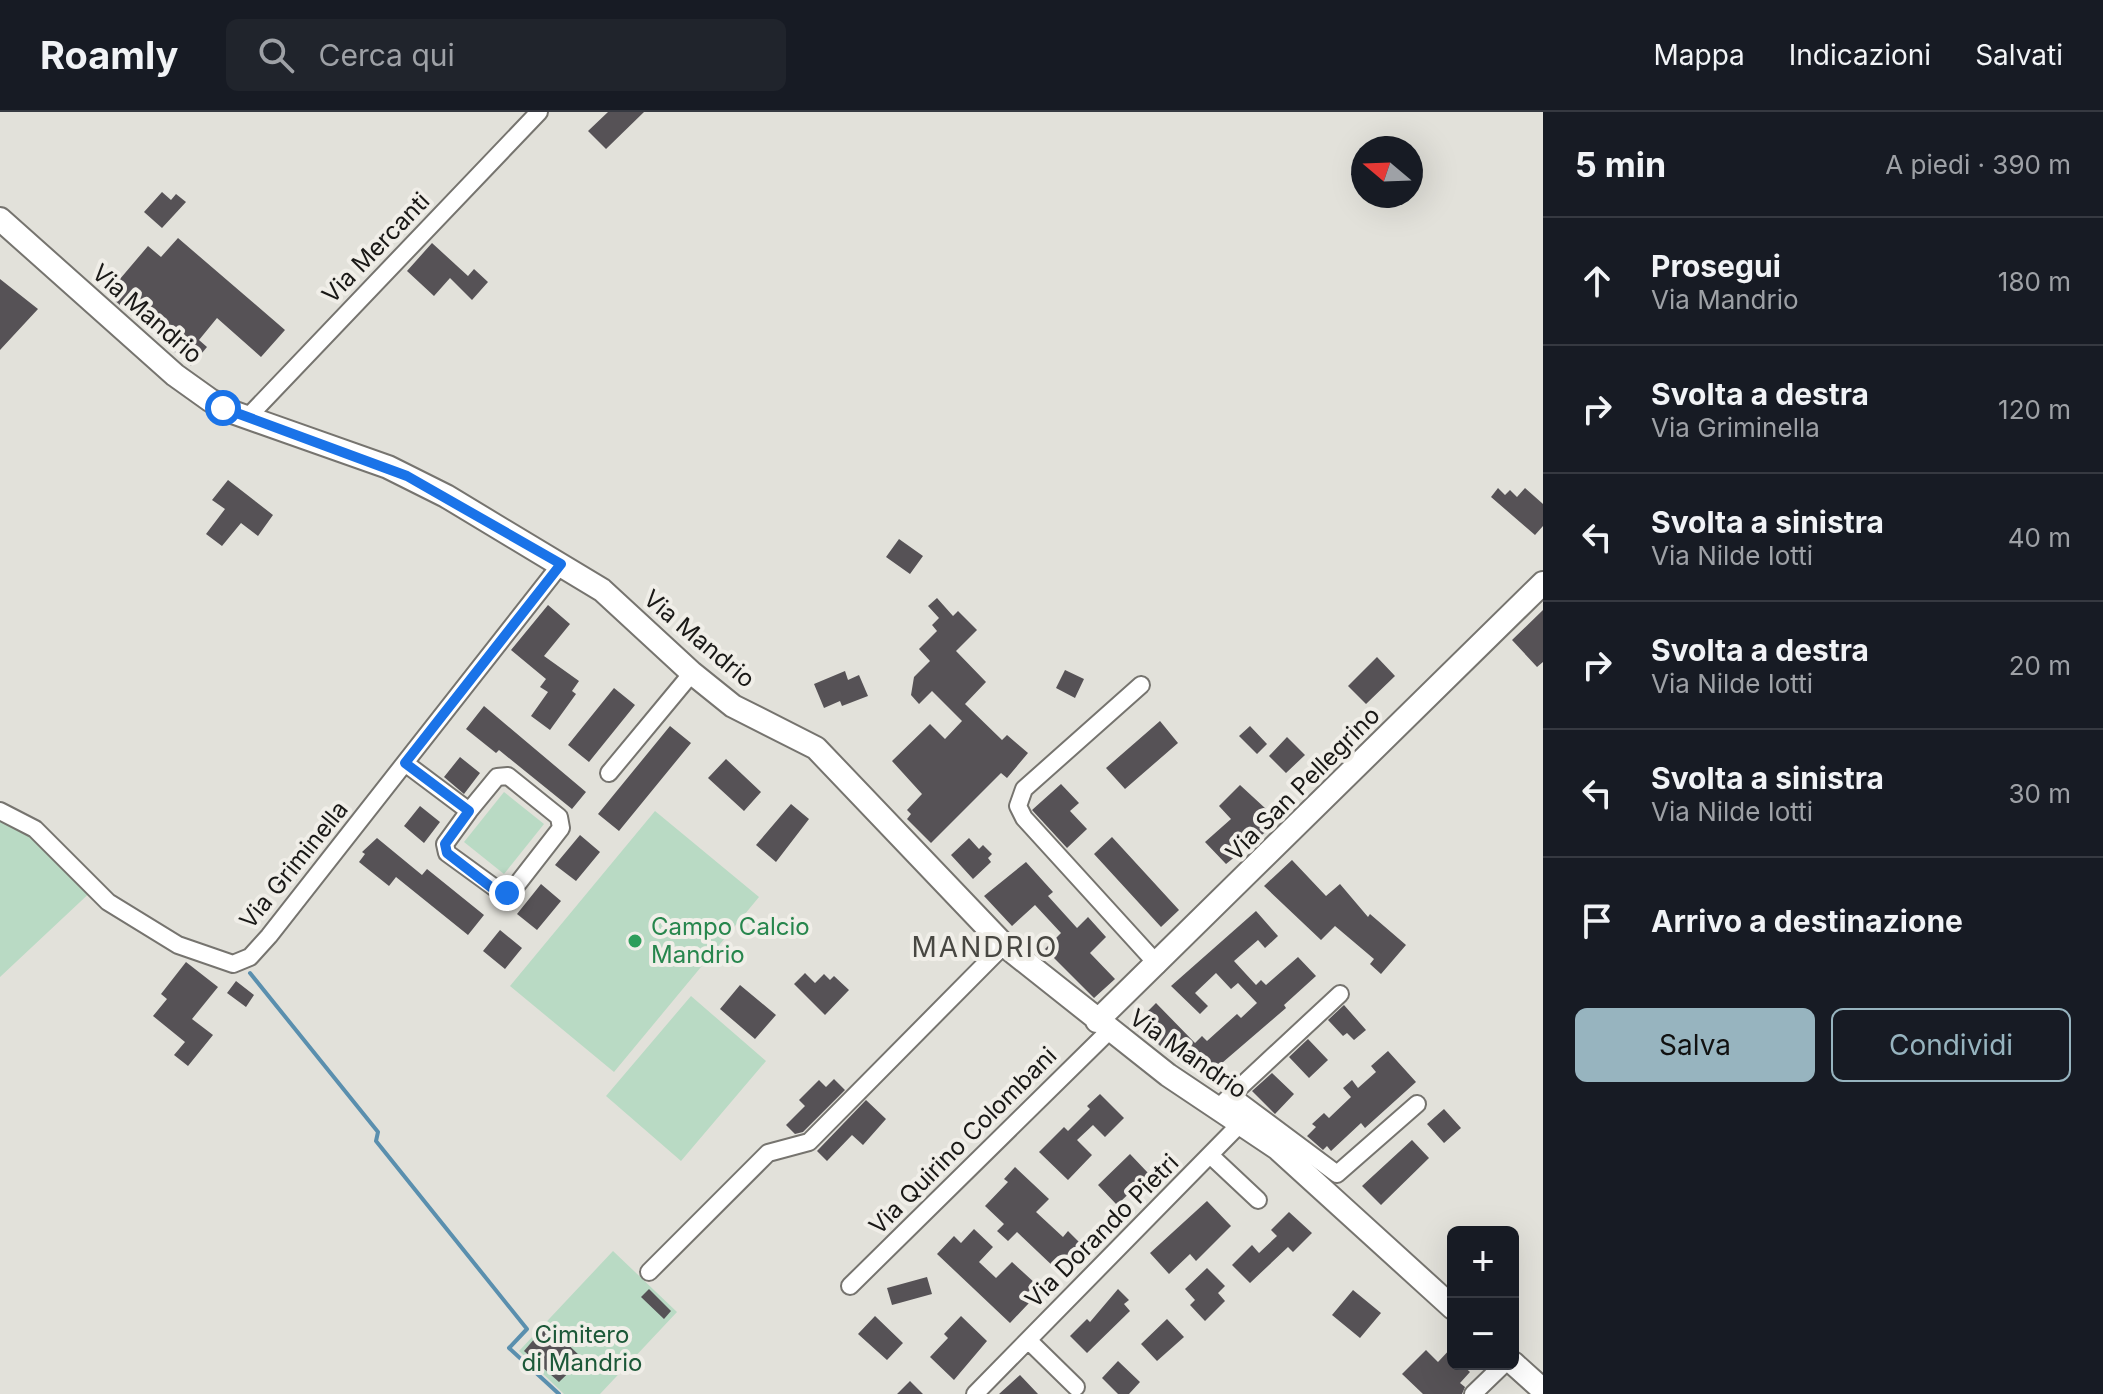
<!DOCTYPE html>
<html lang="it">
<meta charset="utf-8">
<style>
body{margin:0;font-family:Inter,sans-serif;background:#20242c;color:#f1f3f6}
.controls{position:absolute;right:24px;bottom:24px;display:grid;overflow:hidden;border-radius:12px;box-shadow:0 8px 32px #0002}
.controls button{width:72px;height:72px;display:grid;place-items:center;padding:0;border:0;border-bottom:2px solid #363941;background:#171b24;color:#f1f3f6;font:40px sans-serif}
.compass{position:absolute;left:1351px;top:24px;width:72px;height:72px;border-radius:50%;background:#171b24;box-shadow:0 8px 32px #0002;rotate:289deg}
.stop{position:absolute;width:24px;height:24px;margin:-18px;border:6px solid #1a73e8;border-radius:50%;background:#fff}
.stop.end{background:#1a73e8;border-color:#fff;box-shadow:0 2px 8px #0008}
.list{margin:0;padding:0;list-style:none}
h2{display:flex;justify-content:space-between;align-items:center;height:104px;margin:0;padding:0 32px;font-size:34px}
h2 small{font-size:26px;font-weight:400;color:#9ea1a6}
.list li{display:grid;grid-template-columns:52px 1fr auto;gap:24px;align-items:center;box-sizing:border-box;height:128px;padding:0 32px;border-top:2px solid #363941}
.list b{display:block;font-size:30px;white-space:nowrap}
.list p{margin:0;font-size:26px;white-space:nowrap;color:#9ea1a6}
.list em{font-size:26px;font-style:normal;color:#9ea1a6}
.actions{display:flex;gap:16px;padding:24px 32px}
.actions a{flex:1;padding:18px 0;border:2px solid #97b4bf;border-radius:12px;text-align:center;font-size:28px;color:#97b4bf}
.actions .main{background:#97b4bf;color:#111}
.icon{flex:none;width:44px;height:44px;fill:none;stroke:currentColor;stroke-width:2;stroke-linecap:round;stroke-linejoin:round}
.map{position:relative;flex:none;width:1543px;height:1282px;overflow:hidden}
header{display:flex;align-items:center;gap:48px;box-sizing:border-box;height:112px;padding:0 40px;background:#171b24;border-bottom:2px solid #363941}
header strong{font-size:38px}
nav{display:flex;gap:44px;margin-inline-start:auto;font-size:28px}
.search{width:560px;height:72px;background:#20242c;display:flex;align-items:center;gap:20px;box-sizing:border-box;padding:0 28px;border-radius:12px;color:#9ea1a6;font-size:30px}
main{display:flex}
aside{flex:1;background:#171b24}
.map>svg:first-child{display:block}
</style>
<header>
<strong>Roamly</strong>
<div class="search"><svg class="icon" aria-label="search" viewBox="0 0 24 24"><circle cx="10" cy="10" r="6"/><path d="M15 15l6 6"/></svg>Cerca qui</div>
<nav><a>Mappa</a><a>Indicazioni</a><a>Salvati</a></nav>
</header>
<main>
<div class="map">
<svg width="1543" height="1282" viewBox="0 0 1543 1282">
<rect width="100%" height="100%" fill="#e2e1da"/>
<path fill="#b9dac4" d="M504,680l40,32 -40,50 -40,-32z
M655,699l104,86 -145,175 -104,-86z
M0,706l41,24 55,45 -96,90z
M691,884l75,65 -85,100 -75,-65z
M613,1139l64,61 -77,82h-36l-45,-43z"/>
<g fill="none" stroke-linecap="round" stroke-linejoin="round">
<path stroke="#5a8fae" stroke-width="4" d="M250,861l128,159 -2,9 151,188 -18,19 50,46"/>
</g>
<path fill="#565256" d="M608,0h36l-38,37 -18,-18z
M162,80l9,8 5,-6 10,8 -24,26 -18,-16z
M178,126l107,92 -24,27 -44,-39 -18,22 8,7 -16,19 -78,-67 7,-8 -6,-5 34,-40 13,11z
M432,131l36,33 6,-7 14,13 -16,18 -22,-22 -16,18 -27,-25z
M0,167l38,30 -38,41z
M228,368l45,35 -15,21 -17,-13 -19,23 -16,-12 19,-25 -13,-9z
M1498,376l7,7 5,-5 7,7 8,-9 18,16v22l-8,9 -44,-38z
M899,427l24,17 -13,18 -24,-17z
M937,486l16,18 5,-5 19,19 -21,21 30,31 -21,22 37,36 5,-5 21,18 -21,25 -6,-5 -70,70 -24,-24 4,-5 -4,-4 15,-16 -30,-33 38,-37 15,15 17,-18 -30,-30 -13,13 -8,-9 3,-18 16,-16 -11,-12 18,-18 -5,-6 7,-7 -11,-12z
M548,493l22,19 -26,32 35,25 -7,10 4,3 -26,36 -19,-14 17,-24 -8,-5 6,-8 -35,-29z
M1543,498v52l-6,5 -25,-27z
M1377,545l18,19 -29,28 -18,-18z
M1065,558l19,9 -9,19 -19,-10z
M845,559l3,9 11,-5 9,21 -26,10 -2,-5 -16,7 -10,-24z
M614,576l21,17 -46,57 -21,-17z
M484,594l102,86 -14,17 -73,-59 -3,3 -30,-24z
M1160,609l18,22 -53,46 -19,-21z
M670,614l21,17 -72,88 -21,-17z
M1250,614l17,18 -10,10 -18,-18z
M1287,625l18,18 -19,18 -17,-17z
M460,645l20,16 -16,21 -20,-17z
M726,647l35,33 -17,19 -36,-33z
M1061,672l18,19 -9,8 17,18 -20,19 -35,-38z
M1240,673l39,36 -53,43 -21,-22 26,-23 -12,-13z
M791,692l18,15 -33,43 -20,-17z
M420,694l20,16 -16,21 -20,-17z
M580,723l20,17 -24,29 -21,-16z
M1112,725l67,73 -18,17 -67,-73z
M377,726l45,37 5,-6 57,46 -16,20 -72,-58 -7,9 -30,-24 6,-8 -3,-2z
M969,726l10,11 4,-4 9,9 -4,4 3,4 -18,17 -22,-24z
M1292,748l34,36 14,-12 28,33 2,-3 36,31 -25,29 -11,-10 4,-5 -39,-33 -14,14 -57,-54z
M1026,750l27,30 -5,4 29,32 11,-11 18,20 -16,16 25,26 -21,19 -49,-49 16,-16 -26,-28 -23,21 -28,-30z
M541,772l20,17 -24,29 -20,-16z
M1256,799l22,25 -13,12 -7,-8 -24,21 22,24 5,-5 5,5 32,-28 18,19 -32,29 2,3 -78,67 -36,-37 -10,10 -25,-26 19,-19 39,40 7,-7 5,5 30,-27 4,4 16,-15 -19,-20 -7,6 -15,-16 -21,20 13,13 -8,8 -29,-28z
M500,818l22,18 -17,21 -22,-18z
M186,850l32,25 -26,32 21,16 -25,31 -14,-11 11,-13 -32,-26 14,-17 -6,-5z
M805,861l10,10 9,-9 6,6 4,-4 15,14 -24,25 -31,-31z
M236,869l18,14 -8,12 -19,-14z
M740,873l36,30 -21,24 -35,-30z
M1344,893l22,25 -12,10 -7,-7 -4,3 -15,-16z
M1308,927l20,21 -19,18 -20,-21z
M1388,939l28,31 -51,46 -4,-5 -30,28 -4,-5 -4,4 -16,-14 9,-9 -4,-3 12,-11 5,5 22,-21 -8,-9 9,-8 6,8 18,-16 -5,-6z
M1272,961l22,21 -19,20 -23,-23z
M834,967l11,11 -42,42 -8,2 -9,-9 19,-19 -6,-6 20,-20 7,7z
M1100,982l24,24 -19,19 -12,-12 -16,15 15,15 -24,25 -29,-28 25,-25 4,4 22,-22 -3,-3z
M866,988l20,19 -23,26 -11,-10 -25,26 -10,-10z
M1444,997l17,19 -17,15 -17,-19z
M1412,1028l17,18 -48,47 -19,-19z
M1130,1042l19,20 -32,31 -19,-20z
M1015,1055l34,32 -13,13 27,25 5,-6 13,13 -24,26 -40,-38 -9,9 -11,-10 7,-7 -19,-18 23,-24 -4,-3z
M1207,1089l24,25 -35,35 -6,-7 -21,20 -19,-21z
M1289,1100l23,21 -19,19 -5,-5 -38,36 -18,-18 20,-20 7,8 18,-17 -6,-6z
M974,1117l19,18 -14,15 17,16 16,-16 24,22 -13,13 6,6 -19,20 -73,-69 17,-18 7,7z
M1207,1156l18,18 -7,7 7,8 -20,20 -15,-16 5,-5 -10,-11z
M927,1165l5,17 -40,11 -5,-17z
M649,1177l22,22 -7,8 -23,-22z
M1118,1177l11,11 -5,4 6,7 -43,42 -17,-17 17,-17 3,3z
M1353,1178l28,23 -21,25 -28,-23z
M875,1204l28,27 -16,17 -29,-26z
M961,1204l26,25 -33,39 -24,-23 18,-19 -4,-4z
M1167,1207l17,18 -27,24 -16,-17z
M547,1212l36,35 -24,23 -35,-31z
M1453,1234v18h8l9,8 -10,11 5,4 -3,7h-39l-21,-20 24,-24 12,12z
M1118,1249l22,21 -11,12h-11l-16,-16z
M1020,1263l18,19h-39z
M910,1269l13,13h-26z"/>
<g fill="none" stroke-linecap="round" stroke-linejoin="round">
<defs>
<path id="street" d="M247,306l292,-306
M1141,573l-117,104 -6,17 6,12 134,147
M405,651l64,48 -24,33 2,9 55,40 10,-2 49,-63 -2,-11 -51,-41 -11,1 -28,34
M609,661l83,-100
M0,699l35,18 73,73 70,43 55,19 17,-7 19,-21 292,-372
M1231,983l106,79 80,-70
M1225,989l115,-107
M1210,1043l48,45
M649,1160l119,-119 41,-11 195,-197
M850,1174l259,-255
M1028,1228l48,47
M975,1282l265,-270
M1473,1282l31,-30"/>
<path id="secondary" d="M0,107l175,156 35,25 25,13 153,54 58,29 156,94 90,83 41,33 83,42 188,197 164,130 109,73 176,160
M1097,909l446,-438
M1513,1251l30,27"/>
</defs>
<use href="#street" stroke="#76746f" stroke-width="20"/>
<use href="#secondary" stroke="#76746f" stroke-width="26"/>
<use href="#street" stroke="#fff" stroke-width="16"/>
<use href="#secondary" stroke="#fff" stroke-width="22"/>
</g>
<g fill="none" stroke-linecap="round" stroke-linejoin="round">
<path stroke="#1a73e8" stroke-width="10" d="M223,296l184,68 154,88 -156,199 64,48 -24,33 2,9 49,38 11,2"/>
</g>
<circle fill="#2e9e5b" stroke="#f0eee8" stroke-width="3" cx="635" cy="829" r="8"/>
<g text-anchor="middle" stroke-width="8" stroke-linejoin="round" paint-order="stroke">
<g font-size="24" fill="#191816" stroke="#f0eee8">
<text transform="translate(376 136) rotate(-46)" y="8">Via Mercanti</text>
<text transform="translate(147 202) rotate(41)" y="8">Via Mandrio</text>
<text transform="translate(699 527) rotate(40)" y="8">Via Mandrio</text>
<text transform="translate(1303 672) rotate(-45)" y="8">Via San Pellegrino</text>
<text transform="translate(294 753) rotate(-51)" y="8">Via Griminella</text>
<text transform="translate(1188 942) rotate(35)" y="8">Via Mandrio</text>
<text transform="translate(963 1029) rotate(-45)" y="8">Via Quirino Colombani</text>
<text transform="translate(1102 1119) rotate(-45)" y="8">Via Dorando Pietri</text>
</g>
<g font-size="24" fill="#27864d" stroke="#f0eee8" text-anchor="start">
<text x="651" y="823">Campo Calcio<tspan x="651" dy="28">Mandrio</tspan></text>
</g>
<g font-size="24" fill="#1c5838" stroke="#f0eee8">
<text x="582" y="1231">Cimitero<tspan x="582" dy="28">di Mandrio</tspan></text>
</g>
<g font-size="28" letter-spacing="2" fill="#484742" stroke="#f0eee8">
<text x="985" y="845">MANDRIO</text>
</g>
</g>
</svg>
<div class="controls">
<button>+</button>
<button>−</button>
</div>
<svg class="compass" viewBox="-18 -18 36 36"><path d="M0-13l5 13h-10z" fill="#e53935"/><path d="M0 13l5-13h-10z" fill="#9ea1a6"/></svg>
<div class="stop" style="left:223px;top:296px"></div>
<div class="stop end" style="left:507px;top:781px"></div>
</div>
<aside>
<h2>5 min<small>A piedi · 390 m</small></h2>
<ul class="list">
<li><svg class="icon" aria-label="ahead" viewBox="0 0 24 24"><path d="M12 20V5M6 11l6-6 6 6"/></svg><div><b>Prosegui</b><p>Via Mandrio</p></div><em>180 m</em></li>
<li><svg class="icon" aria-label="right" viewBox="0 0 24 24"><path d="M7 20v-9h11M14 6l5 5-5 5"/></svg><div><b>Svolta a destra</b><p>Via Griminella</p></div><em>120 m</em></li>
<li><svg class="icon" aria-label="left" viewBox="0 0 24 24"><path d="M17 20v-9H6M10 6l-5 5 5 5"/></svg><div><b>Svolta a sinistra</b><p>Via Nilde Iotti</p></div><em>40 m</em></li>
<li><svg class="icon" aria-label="right" viewBox="0 0 24 24"><path d="M7 20v-9h11M14 6l5 5-5 5"/></svg><div><b>Svolta a destra</b><p>Via Nilde Iotti</p></div><em>20 m</em></li>
<li><svg class="icon" aria-label="left" viewBox="0 0 24 24"><path d="M17 20v-9H6M10 6l-5 5 5 5"/></svg><div><b>Svolta a sinistra</b><p>Via Nilde Iotti</p></div><em>30 m</em></li>
<li><svg class="icon" aria-label="arrive" viewBox="0 0 24 24"><path d="M6 21V4h12l-3 4 3 4H6"/></svg><div><b>Arrivo a destinazione</b></div></li>
</ul>
<div class="actions"><a class="main">Salva</a><a>Condividi</a></div>
</aside>
</main>
